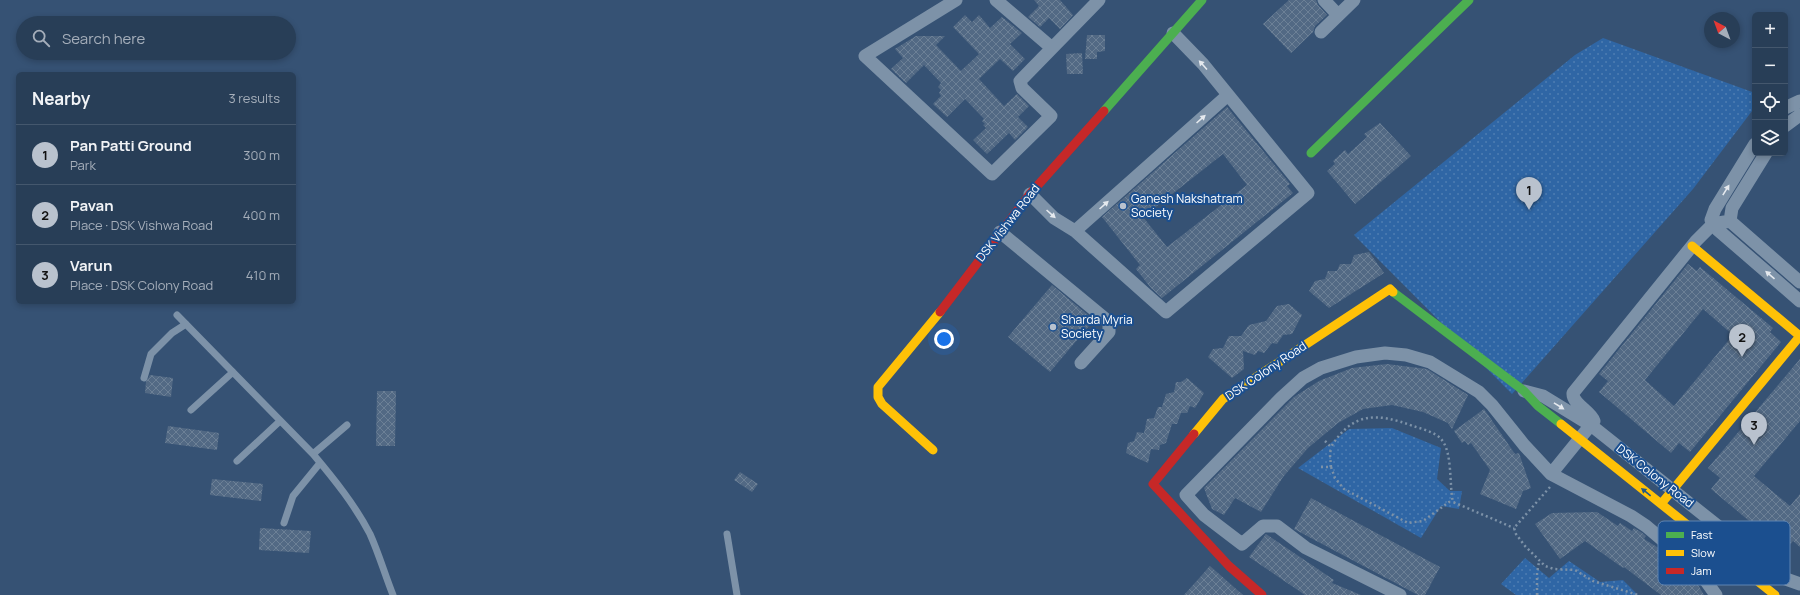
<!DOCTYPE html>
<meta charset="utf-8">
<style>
body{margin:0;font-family:Manrope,sans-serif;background:#344961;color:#f1f3f6}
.controls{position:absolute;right:12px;top:12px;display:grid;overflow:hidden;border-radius:6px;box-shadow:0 2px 6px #0003}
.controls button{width:36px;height:36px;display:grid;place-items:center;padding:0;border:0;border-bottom:1px solid #44576d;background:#283e57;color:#f1f3f6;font:20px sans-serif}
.compass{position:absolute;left:1704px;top:12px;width:36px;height:36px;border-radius:50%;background:#283e57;box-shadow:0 2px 6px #0003;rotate:319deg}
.you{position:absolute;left:944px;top:339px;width:14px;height:14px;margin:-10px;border:3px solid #fff;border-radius:50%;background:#1a73e8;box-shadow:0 0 0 6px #1a73e833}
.badge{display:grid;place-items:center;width:26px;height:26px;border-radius:50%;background:#b9c2ce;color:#111;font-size:13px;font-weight:700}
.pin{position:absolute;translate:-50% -33px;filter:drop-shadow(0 1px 2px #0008)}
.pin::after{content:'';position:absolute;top:21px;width:14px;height:12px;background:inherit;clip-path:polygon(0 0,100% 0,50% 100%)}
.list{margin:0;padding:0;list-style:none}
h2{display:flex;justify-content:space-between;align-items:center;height:52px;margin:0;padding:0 16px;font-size:17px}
h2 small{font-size:13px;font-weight:400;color:#a5aeba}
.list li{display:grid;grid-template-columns:26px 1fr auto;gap:12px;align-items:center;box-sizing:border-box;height:60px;padding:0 16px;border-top:1px solid #44576d}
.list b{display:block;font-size:15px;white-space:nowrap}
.list p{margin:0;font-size:13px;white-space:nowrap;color:#a5aeba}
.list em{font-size:13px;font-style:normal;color:#a5aeba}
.icon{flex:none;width:22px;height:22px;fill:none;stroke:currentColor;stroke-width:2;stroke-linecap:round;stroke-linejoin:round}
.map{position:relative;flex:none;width:1800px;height:595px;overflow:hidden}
.search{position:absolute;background:#283e57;box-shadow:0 2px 6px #0003;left:16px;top:16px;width:280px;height:44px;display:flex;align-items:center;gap:10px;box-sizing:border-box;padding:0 14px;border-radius:22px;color:#a5aeba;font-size:15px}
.panel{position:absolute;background:#283e57;box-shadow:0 2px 6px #0003;left:16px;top:72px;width:280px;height:232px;border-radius:6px}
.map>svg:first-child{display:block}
</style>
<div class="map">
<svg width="1800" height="595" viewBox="0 0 1800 595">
<defs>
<pattern id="park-dots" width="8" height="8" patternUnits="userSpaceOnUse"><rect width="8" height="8" fill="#2f66a5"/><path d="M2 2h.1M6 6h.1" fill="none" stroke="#4e7db2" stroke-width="1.8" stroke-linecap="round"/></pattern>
<pattern id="building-cross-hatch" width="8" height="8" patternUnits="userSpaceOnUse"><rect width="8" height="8" fill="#526984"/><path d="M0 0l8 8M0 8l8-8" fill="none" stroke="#6c8096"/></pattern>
</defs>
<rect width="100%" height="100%" fill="#365274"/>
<path fill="url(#park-dots)" d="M1603,38l152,55v14l-62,82 -181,205 -158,-159 221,-180z
M1392,428l49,20 -4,31 13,12h12l-3,18 -18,-3 -20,32 -123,-70 51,-39z
M1525,558l24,20 20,-17 31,21 23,-2 15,15h-122l-15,-11z"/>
<path fill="url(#building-cross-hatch)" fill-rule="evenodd" d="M1034,0h26l13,15 -13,14 -11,-11 -9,9 -12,-10 11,-11z
M1289,0h27l2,5 9,10 -12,11 -2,6 -22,21 -28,-29z
M965,15l7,7 7,-7 11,13 12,-11 20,16 -12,11 15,15 -12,12 -13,-12 -21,20 25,27 13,-12 12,12 -11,11 10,10 -13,13 -6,-7 -22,21 -14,-14 13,-12 -3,-3 2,-1 -3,-3 2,-2 -19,-20 -18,18 -14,-13 8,-8 -2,-3 2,-3 -3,-3 3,-4 -17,-18 -18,18 -15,-14 12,-11 -8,-9 21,-13h29l-9,9 25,26 18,-17 -26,-27z
M1087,35h18v16l-8,1v7h-12z
M1082,53l1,21h-16l-1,-20z
M1227,107l63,77 -3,2 6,7 -131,105 -11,-10 -15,-19 4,-4 -38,-48zM1223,154l24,31 -80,62 -24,-30z
M1380,123l31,33 -56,48 -28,-33 8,-7 -2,-3 12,-11 3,4 19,-17 -3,-3z
M1369,252l15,21 -55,35 -20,-17 6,-10 10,-2 3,-8h9l3,-7h11l3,-9z
M1688,264l9,7 3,-4 73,61 -3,4 11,10 -91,110 -11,-9 -8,10 -72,-61 9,-11 -9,-7zM1703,309l30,26 -59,71 -29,-26z
M1052,285l42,35 -44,52 -42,-35z
M1289,304l13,11 -10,19 -9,1 -6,9 -5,-1 -8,10 -6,-2 -3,4 -12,-4 1,18 -12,9 -24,-21 5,-8 10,-1 6,-12h12l8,-11 17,-4 11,-15z
M1800,359v62l-46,55 36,30 10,-12v53l-7,-6 -8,10 -74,-62 9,-11 -12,-10z
M1387,364l40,5 41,26 -16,34 -4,-6 -25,-11 -31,-7 -29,4 -25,14 -30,25 -25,29 -22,35 -26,-14 -11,17 -12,-6 -8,-21 90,-91 25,-16 33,-13z
M150,375l23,3 -2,19 -26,-4 1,-11z
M1187,378l17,15 -9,15 -5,-2 -3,7h-6l-4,11h-5l-6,19 -6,2 -1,5 -8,-1 -3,14 -22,-10 2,-10 6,-2 3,-9 7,1 3,-14 7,-1 4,-11h4l4,-13 8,-2 2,-10h5z
M377,391h19l-1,55h-19z
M1484,409l31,45 4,-1 12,35 -8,3 -7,18 -36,-15 10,-24 -19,-27 -3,2 -3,-4 -3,2 -8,-12z
M168,426l51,7 -2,17 -52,-7z
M740,472l18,12 -6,8 -18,-12z
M212,479l51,5 -2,17 -51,-6z
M1311,498l129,69 -15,28h-7l-124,-66z
M1597,512l21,14 2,-3 12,8 2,-3 7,4 5,4 -2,3 21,13 27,23 12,20h-43l-37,-28 -1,1 -38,-27 -25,18 -25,-35 17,-11z
M260,528l51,3 -2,22 -50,-3z
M1266,534l68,46 -2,3 29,12h-56l-56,-38z
M1210,566l33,29h-59z"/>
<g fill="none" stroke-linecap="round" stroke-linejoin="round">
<path stroke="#7d92a8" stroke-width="2.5" stroke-dasharray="2 3" stroke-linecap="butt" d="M1325,441l6,6c22,-36 47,-34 82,-21 9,3 22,6 28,13 12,13 8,47 12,63l61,26
M1321,467h10l-1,-12 1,-8
M1331,467l4,11 9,11 64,34 15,-2 26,-19h4
M1550,487l-36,41 2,6 9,12 20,20 9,3 21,1 18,11 45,14
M1537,595v-22l2,-11"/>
<path stroke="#7d92a8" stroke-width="7" d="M177,315l136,139c21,25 42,51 57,80 9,20 15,41 23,61
M144,378l7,-24 21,-21 14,-9
M191,410l42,-38
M313,454l34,-29
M237,461l43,-40
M284,523l9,-27 27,-33
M727,534l10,61"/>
<path stroke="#7d92a8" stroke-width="13" d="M956,0l-91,56 127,118 59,-58 -29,-28 -2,-7 79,-81
M996,0l56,48
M1324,0l14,15
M1321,32l33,-32
M1785,108l15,-7
M1785,126l15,-11
M1755,144l-40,65 -4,11 7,10 82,71
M1766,153l-34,55 -2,13 70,61
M1030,194l24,24 21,13 91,81 142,-119 -105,-129 -30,-31
M1075,231l153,-136
M1000,232l109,90v10l-28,31
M1524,391l19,5 49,30 191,152 17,6
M1551,474l43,-53c-3,-10 -22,-17 -21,-28l123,-152 17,-17 17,-3
M1400,595l-94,-47 -29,-22h-14l-21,18 -38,-29 -18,-20 95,-97 22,-20 18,-10 35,-11 29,-4 21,2 24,7 49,30 13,13 32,40 27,29 80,42 15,10 52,44 18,25"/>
<path stroke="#4caf50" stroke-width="9" d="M1104,111l98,-111
M1311,153l158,-153
M1393,292l131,99 14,15 23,18"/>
<path stroke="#ffc107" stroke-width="9" d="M1561,424l214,171
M1194,434l29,-35 167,-110 3,3
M933,450l-51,-46 -4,-7v-10l62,-75
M1661,504l139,-168 -108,-90"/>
<path stroke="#c62828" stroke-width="9" d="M940,312l90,-118 74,-83
M1194,434l-41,50 76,82 33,29"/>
</g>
<defs><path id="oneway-solid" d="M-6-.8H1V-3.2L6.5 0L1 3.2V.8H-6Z"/></defs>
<g fill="#e5e9ee">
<use href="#oneway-solid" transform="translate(1203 65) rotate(-132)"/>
<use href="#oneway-solid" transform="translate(1201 119) rotate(-42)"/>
<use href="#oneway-solid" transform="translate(1726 190) rotate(-58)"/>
<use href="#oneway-solid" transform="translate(1104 205) rotate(-42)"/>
<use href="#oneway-solid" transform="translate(1051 214) rotate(42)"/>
<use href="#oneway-solid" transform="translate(1770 275) rotate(-139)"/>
<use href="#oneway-solid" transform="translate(1559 406) rotate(32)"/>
</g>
<use fill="#205989" href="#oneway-solid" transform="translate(1646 492) rotate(-141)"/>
<g fill="#b9c2ce" stroke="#1b4f8f" stroke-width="1.5">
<circle cx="1123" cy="206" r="4"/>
<circle cx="1053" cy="327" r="4"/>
</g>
<g text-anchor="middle" stroke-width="4" stroke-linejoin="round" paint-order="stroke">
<g font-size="12" fill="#fff" stroke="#1b4f8f" text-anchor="start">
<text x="1131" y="203">Ganesh Nakshatram<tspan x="1131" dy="14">Society</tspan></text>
<text x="1061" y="324">Sharda Myria<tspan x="1061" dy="14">Society</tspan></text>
</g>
<g font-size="12" fill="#fff" stroke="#1b4f8f">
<text transform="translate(1008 223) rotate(-52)" y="4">DSK Vishwa Road</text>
<text transform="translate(1266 371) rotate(-34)" y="4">DSK Colony Road</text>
<text transform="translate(1655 476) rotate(38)" y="4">DSK Colony Road</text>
</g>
</g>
<rect x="1658" y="521" width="132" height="64" rx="6" fill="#1b4f8f" stroke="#5f84b1" stroke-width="1"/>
<rect x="1666" y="532" width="18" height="6" fill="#4caf50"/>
<rect x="1666" y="550" width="18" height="6" fill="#ffc107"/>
<rect x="1666" y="568" width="18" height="6" fill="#c62828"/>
<g font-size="11" fill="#fff">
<text x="1691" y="539">Fast</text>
<text x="1691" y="557">Slow</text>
<text x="1691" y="575">Jam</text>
</g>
</svg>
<div class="controls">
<button>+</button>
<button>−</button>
<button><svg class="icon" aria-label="locate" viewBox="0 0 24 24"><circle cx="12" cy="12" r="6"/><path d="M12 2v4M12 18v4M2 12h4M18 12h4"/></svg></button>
<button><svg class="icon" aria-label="layers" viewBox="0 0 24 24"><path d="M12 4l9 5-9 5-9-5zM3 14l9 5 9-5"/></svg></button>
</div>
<svg class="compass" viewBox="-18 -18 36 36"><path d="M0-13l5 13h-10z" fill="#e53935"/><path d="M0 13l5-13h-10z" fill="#a5aeba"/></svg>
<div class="you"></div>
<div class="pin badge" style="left:1529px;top:210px">1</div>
<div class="pin badge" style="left:1742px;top:357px">2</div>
<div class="pin badge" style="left:1754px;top:445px">3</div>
<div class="search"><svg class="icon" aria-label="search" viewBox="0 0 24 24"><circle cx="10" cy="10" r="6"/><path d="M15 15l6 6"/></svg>Search here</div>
<section class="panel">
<h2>Nearby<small>3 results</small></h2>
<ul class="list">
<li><span class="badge">1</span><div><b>Pan Patti Ground</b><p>Park</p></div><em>300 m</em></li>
<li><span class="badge">2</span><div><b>Pavan</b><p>Place · DSK Vishwa Road</p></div><em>400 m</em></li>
<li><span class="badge">3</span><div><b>Varun</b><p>Place · DSK Colony Road</p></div><em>410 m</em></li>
</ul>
</section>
</div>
